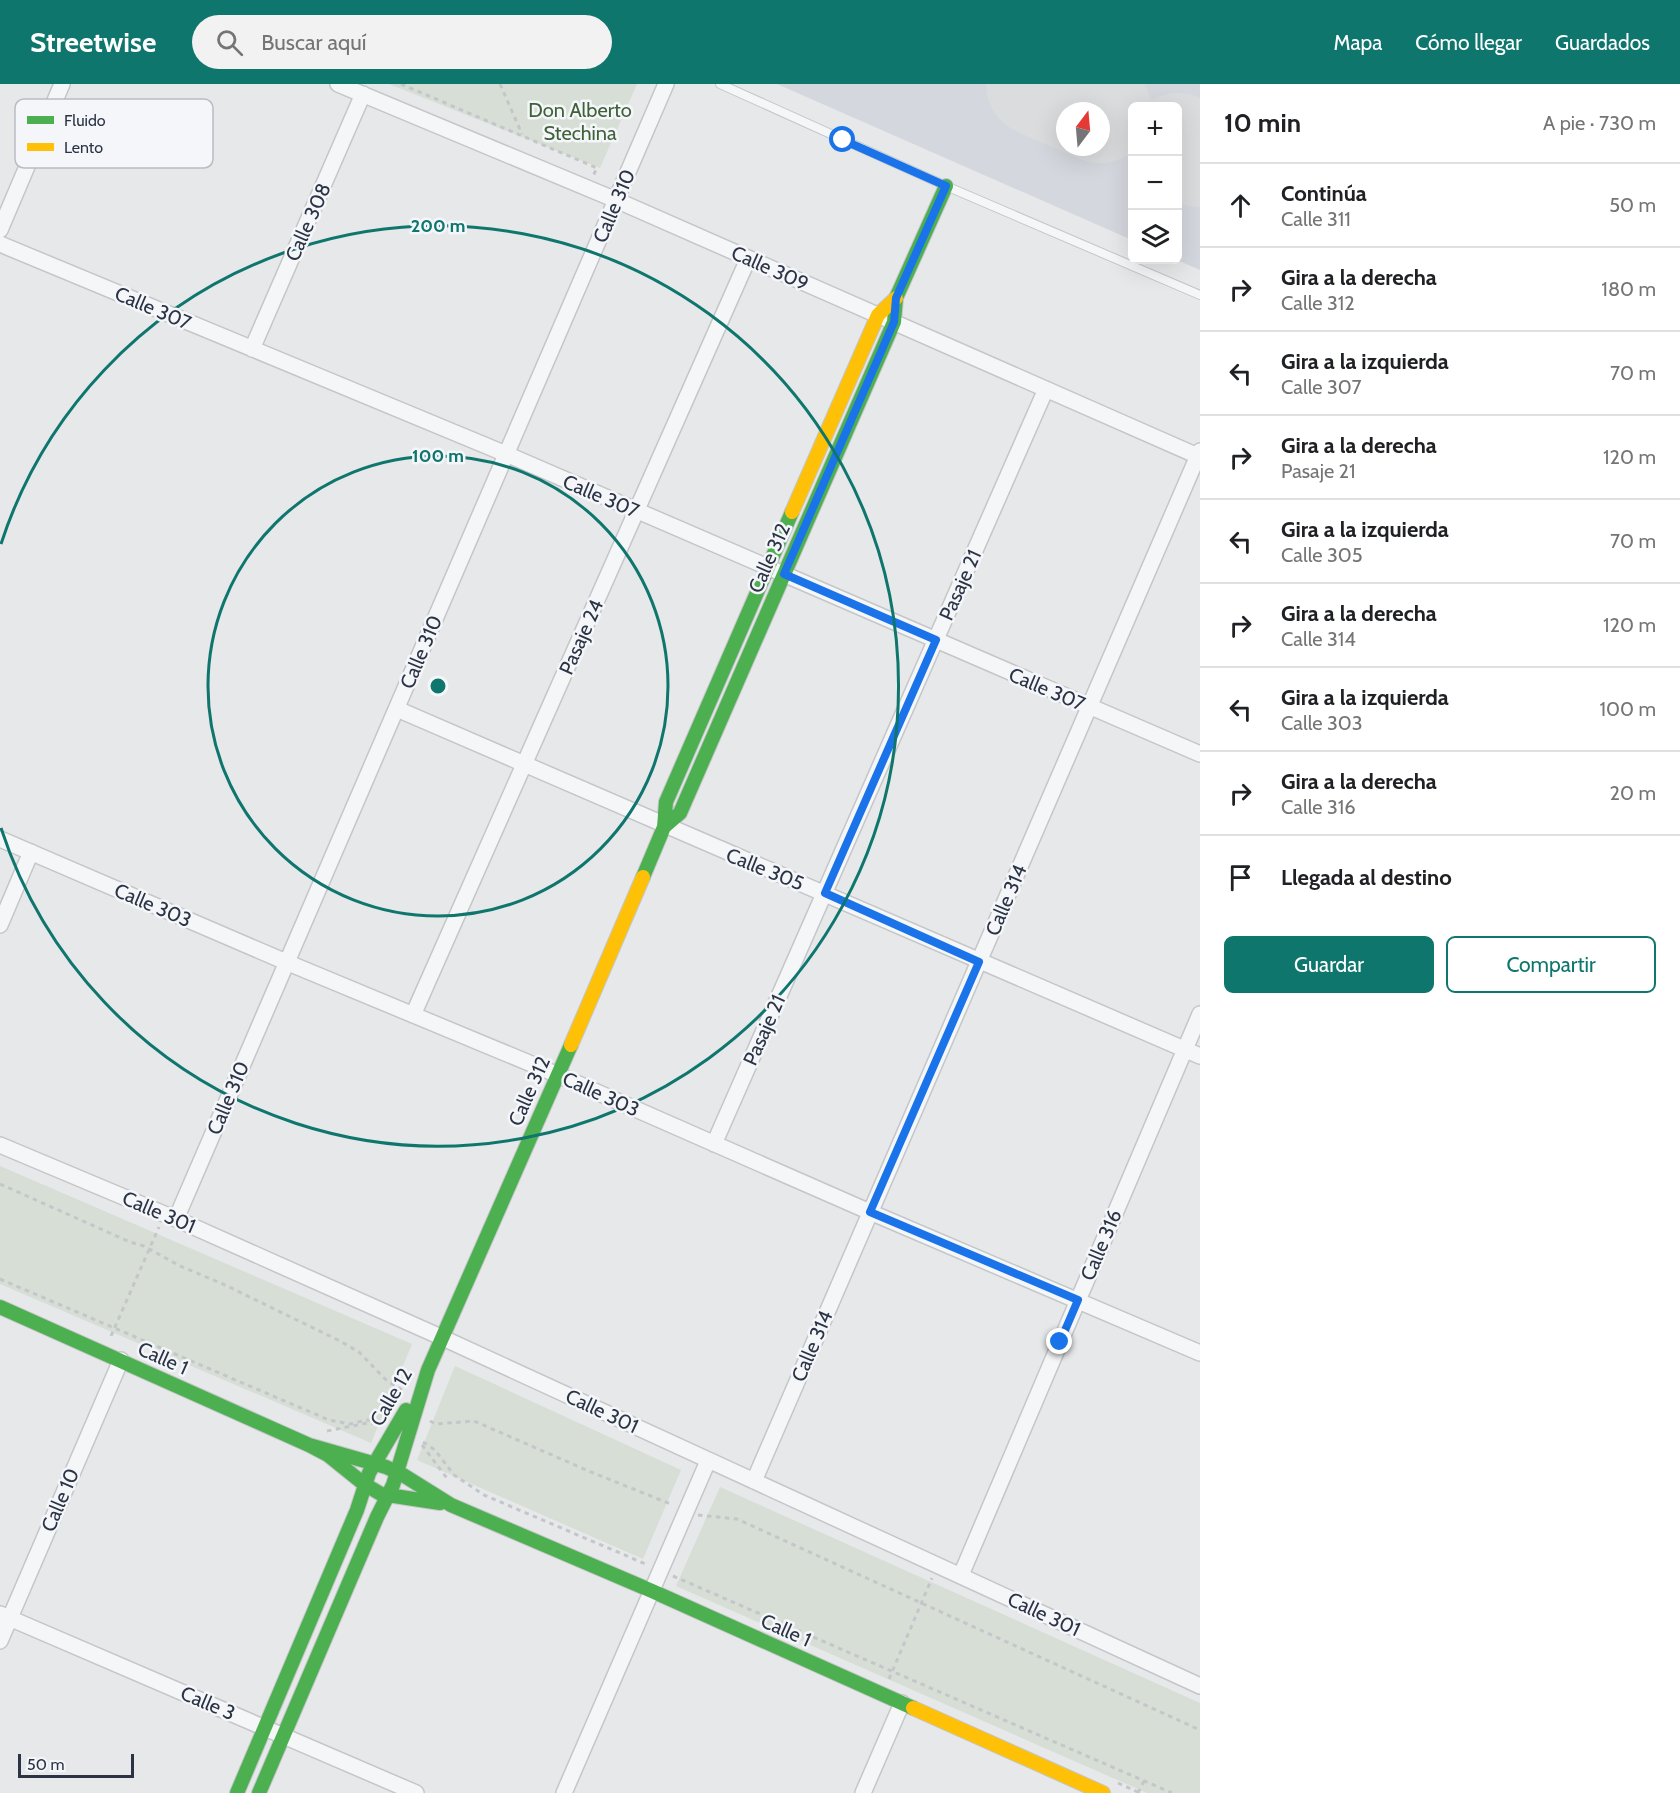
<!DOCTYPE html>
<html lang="es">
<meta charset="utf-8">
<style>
body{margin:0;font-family:Cabin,sans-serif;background:#f2f2f2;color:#202124}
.controls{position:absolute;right:18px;top:18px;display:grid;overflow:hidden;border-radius:9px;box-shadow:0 6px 24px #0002}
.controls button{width:54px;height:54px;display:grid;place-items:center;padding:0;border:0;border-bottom:2px solid #e0e0e0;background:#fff;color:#202124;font:30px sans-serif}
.compass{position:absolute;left:1056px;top:18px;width:54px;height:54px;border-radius:50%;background:#fff;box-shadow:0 6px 24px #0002;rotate:16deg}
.scale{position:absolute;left:18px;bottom:15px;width:116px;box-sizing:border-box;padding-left:6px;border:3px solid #2b3445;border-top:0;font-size:16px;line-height:21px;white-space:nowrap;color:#2b3445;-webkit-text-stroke:4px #f4f6f9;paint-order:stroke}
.stop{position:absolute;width:18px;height:18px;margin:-14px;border:4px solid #1a73e8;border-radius:50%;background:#fff}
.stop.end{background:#1a73e8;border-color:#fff;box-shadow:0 2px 6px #0008}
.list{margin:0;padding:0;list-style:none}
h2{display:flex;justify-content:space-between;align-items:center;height:78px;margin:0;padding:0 24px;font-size:26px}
h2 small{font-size:20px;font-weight:400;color:#757577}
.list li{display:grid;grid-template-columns:39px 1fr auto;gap:18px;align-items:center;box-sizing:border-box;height:84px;padding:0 24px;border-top:2px solid #e0e0e0}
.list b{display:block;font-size:22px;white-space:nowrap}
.list p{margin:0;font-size:20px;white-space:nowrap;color:#757577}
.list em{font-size:20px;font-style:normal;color:#757577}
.actions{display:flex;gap:12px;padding:18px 24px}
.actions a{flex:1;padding:14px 0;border:2px solid #0f766e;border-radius:9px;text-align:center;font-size:21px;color:#0f766e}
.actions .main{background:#0f766e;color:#fff}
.icon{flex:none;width:33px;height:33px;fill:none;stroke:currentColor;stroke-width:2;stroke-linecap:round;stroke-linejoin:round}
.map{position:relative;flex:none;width:1200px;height:1709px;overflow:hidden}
header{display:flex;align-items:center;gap:36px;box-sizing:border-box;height:84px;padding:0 30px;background:#0f766e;color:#fff}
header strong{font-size:28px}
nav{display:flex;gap:33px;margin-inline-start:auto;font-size:21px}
.search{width:420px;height:54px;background:#f2f2f2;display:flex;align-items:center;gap:15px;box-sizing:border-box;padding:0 21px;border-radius:33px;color:#757577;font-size:22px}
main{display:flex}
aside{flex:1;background:#fff}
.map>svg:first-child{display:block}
</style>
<header>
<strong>Streetwise</strong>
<div class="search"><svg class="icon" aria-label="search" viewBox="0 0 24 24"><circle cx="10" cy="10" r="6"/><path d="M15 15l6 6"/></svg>Buscar aquí</div>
<nav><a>Mapa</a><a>Cómo llegar</a><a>Guardados</a></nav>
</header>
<main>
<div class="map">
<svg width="1200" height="1709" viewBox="0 0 1200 1709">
<rect width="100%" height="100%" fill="#e6e8ea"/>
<path fill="#d4d7dd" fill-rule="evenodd" d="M777,0h423v186l-23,-10 1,-154h-46v134zM1065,27h36v36h-36z"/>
<path fill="#d6ded6" d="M389,0h248l-37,84z
M0,1082l412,178 -41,99 -371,-159z
M455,1282l226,104 -38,89 -226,-99z
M720,1403l480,216v90h-53l-471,-207z"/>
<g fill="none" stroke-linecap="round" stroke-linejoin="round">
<path stroke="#dadcde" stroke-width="104" d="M1038,0l62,27
M1178,61l22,10"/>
<defs>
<path id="lane" d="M720,0l226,102 254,109"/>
<path id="street" d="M338,0l278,116 584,257
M0,146l62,-146
M0,160l506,210 694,300
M252,265l111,-255
M397,625c267,117 535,232 803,347
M0,755l286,123 272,113 312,137 330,141
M0,841l31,-73
M413,931l335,-756
M714,1060l332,-755
M0,1061l176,74 267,119 757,348
M176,1135l490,-1135
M754,1397l446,-1030
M961,1491l239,-561
M0,1530l416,179
M0,1557l121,-281
M564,1709l144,-332
M863,1709l39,-90"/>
<path id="fast" d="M664,743l16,-14 214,-491 2,-24 50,-112
M643,793l21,-50 2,-25 126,-290
M0,1223l309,138 19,10 36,29 17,10 59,9
M309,1361l77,22 17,8 48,30 201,86 261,117
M237,1709l120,-283 12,-37 37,-63
M259,1709l118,-276 16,-32 35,-115 143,-325"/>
<path id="slow" d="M792,428l86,-197 18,-17
M571,961l72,-168
M913,1624l190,85"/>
</defs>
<use href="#lane" stroke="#c4c6c8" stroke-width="10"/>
<use href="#street" stroke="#c4c6c8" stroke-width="18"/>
<use href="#fast" stroke="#c4c6c8" stroke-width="16"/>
<use href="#slow" stroke="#c4c6c8" stroke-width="16"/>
<path stroke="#c5c6ca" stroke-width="3" stroke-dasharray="4.5 4.5" stroke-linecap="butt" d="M401,0l196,84 -4,8
M500,0l22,50
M0,1100l130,58 14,4 36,20 45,19 113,55 21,12 28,29 17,10
M0,1195l329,141 21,4 16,-4 13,1
M111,1252l48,-109
M430,1337l6,3 38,-3 117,51 82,33
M327,1347l40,-8 12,1
M423,1358l12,8 19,25 30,20 164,70
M422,1361l27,36
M698,1431l39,4 463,211
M673,1492l499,217
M889,1595l43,-101
M1118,1699l22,10
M1138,1709l6,-12"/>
<use href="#lane" stroke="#f5f6f7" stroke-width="8"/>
<use href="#street" stroke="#f5f6f7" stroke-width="15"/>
<use href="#fast" stroke="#4caf50" stroke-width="14"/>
<use href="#slow" stroke="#ffc107" stroke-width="14"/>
</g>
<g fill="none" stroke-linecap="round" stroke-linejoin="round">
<path stroke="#1a73e8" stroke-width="8" d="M843,56l103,46 -50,112 -2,24 -110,252 152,66 -111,253 154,69 -109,250 208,88 -18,42"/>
</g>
<g fill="none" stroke="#0f766e" stroke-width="3">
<circle cx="438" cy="602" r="230"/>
<path d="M1 460A460 460 0 1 1 1 744"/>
</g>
<g text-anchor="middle" stroke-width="5" stroke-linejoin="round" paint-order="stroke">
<g font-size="20" fill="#3f6138" stroke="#f4f6f9">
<text x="580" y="33">Don Alberto<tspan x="580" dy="23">Stechina</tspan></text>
</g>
<g font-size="20" fill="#2b3445" stroke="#f4f6f9">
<text transform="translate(614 122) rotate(-67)" y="7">Calle 310</text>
<text transform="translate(308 138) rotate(-66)" y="7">Calle 308</text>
<text transform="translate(770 184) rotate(24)" y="7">Calle 309</text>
<text transform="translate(153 224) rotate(23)" y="7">Calle 307</text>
<text transform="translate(601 412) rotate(23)" y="7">Calle 307</text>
<text transform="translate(769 474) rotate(-66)" y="7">Calle 312</text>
<text transform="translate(960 501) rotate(-66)" y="7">Pasaje 21</text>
<text transform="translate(581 553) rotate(-66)" y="7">Pasaje 24</text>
<text transform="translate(421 568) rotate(-67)" y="7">Calle 310</text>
<text transform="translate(1047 605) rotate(23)" y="7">Calle 307</text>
<text transform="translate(765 785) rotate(22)" y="7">Calle 305</text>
<text transform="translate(1006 816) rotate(-67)" y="7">Calle 314</text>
<text transform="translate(153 821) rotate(23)" y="7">Calle 303</text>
<text transform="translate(764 946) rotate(-66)" y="7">Pasaje 21</text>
<text transform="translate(529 1007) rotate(-66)" y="7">Calle 312</text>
<text transform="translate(601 1010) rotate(24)" y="7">Calle 303</text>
<text transform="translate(228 1014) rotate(-67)" y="7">Calle 310</text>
<text transform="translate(159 1128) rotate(23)" y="7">Calle 301</text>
<text transform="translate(1101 1161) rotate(-67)" y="7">Calle 316</text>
<text transform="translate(812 1262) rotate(-67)" y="7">Calle 314</text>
<text transform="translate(163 1274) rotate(24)" y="7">Calle 1</text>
<text transform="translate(391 1313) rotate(-60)" y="7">Calle 12</text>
<text transform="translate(602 1327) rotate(25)" y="7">Calle 301</text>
<text transform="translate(60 1416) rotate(-67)" y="7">Calle 10</text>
<text transform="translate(1044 1530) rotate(25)" y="7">Calle 301</text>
<text transform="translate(786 1546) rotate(24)" y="7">Calle 1</text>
<text transform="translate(208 1619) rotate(23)" y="7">Calle 3</text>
</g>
</g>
<rect x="15" y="15" width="198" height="69" rx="9" fill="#f4f6f9" stroke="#b8bcc3" stroke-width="1.5"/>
<rect x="27" y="32" width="27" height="8" fill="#4caf50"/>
<rect x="27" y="59" width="27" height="8" fill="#ffc107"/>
<g font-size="16" fill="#2b3445">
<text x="64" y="42">Fluido</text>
<text x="64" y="69">Lento</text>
</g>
<circle cx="438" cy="602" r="9" fill="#0f766e" stroke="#f4f6f9" stroke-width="3"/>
<g font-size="18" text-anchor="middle" font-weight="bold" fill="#0f766e" stroke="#f4f6f9" stroke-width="5" stroke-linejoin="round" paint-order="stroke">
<text x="438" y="148">200 m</text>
<text x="438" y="378">100 m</text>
</g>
</svg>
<div class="controls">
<button>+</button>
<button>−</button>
<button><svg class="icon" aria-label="layers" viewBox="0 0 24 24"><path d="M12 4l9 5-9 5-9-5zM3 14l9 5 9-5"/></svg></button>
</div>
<svg class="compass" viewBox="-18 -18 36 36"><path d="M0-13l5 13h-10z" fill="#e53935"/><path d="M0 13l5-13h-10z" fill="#757577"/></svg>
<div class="scale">50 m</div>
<div class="stop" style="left:843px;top:56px"></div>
<div class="stop end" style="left:1060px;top:1258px"></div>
</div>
<aside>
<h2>10 min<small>A pie · 730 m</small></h2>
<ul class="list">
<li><svg class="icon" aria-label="ahead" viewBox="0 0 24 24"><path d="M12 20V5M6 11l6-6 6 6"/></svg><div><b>Continúa</b><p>Calle 311</p></div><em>50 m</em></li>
<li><svg class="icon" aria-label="right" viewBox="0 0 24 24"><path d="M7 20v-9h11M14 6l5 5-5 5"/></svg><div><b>Gira a la derecha</b><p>Calle 312</p></div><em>180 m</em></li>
<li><svg class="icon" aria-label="left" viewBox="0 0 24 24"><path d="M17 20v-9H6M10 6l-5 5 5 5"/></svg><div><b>Gira a la izquierda</b><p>Calle 307</p></div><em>70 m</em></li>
<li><svg class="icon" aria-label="right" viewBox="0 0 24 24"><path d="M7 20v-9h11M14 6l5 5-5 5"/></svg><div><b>Gira a la derecha</b><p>Pasaje 21</p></div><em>120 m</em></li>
<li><svg class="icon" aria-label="left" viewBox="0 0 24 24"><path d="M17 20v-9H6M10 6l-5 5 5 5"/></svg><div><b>Gira a la izquierda</b><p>Calle 305</p></div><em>70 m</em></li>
<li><svg class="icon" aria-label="right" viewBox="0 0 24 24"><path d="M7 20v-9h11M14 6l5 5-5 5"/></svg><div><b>Gira a la derecha</b><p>Calle 314</p></div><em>120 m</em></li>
<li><svg class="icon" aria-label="left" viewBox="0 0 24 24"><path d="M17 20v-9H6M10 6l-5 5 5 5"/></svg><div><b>Gira a la izquierda</b><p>Calle 303</p></div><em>100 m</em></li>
<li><svg class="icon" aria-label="right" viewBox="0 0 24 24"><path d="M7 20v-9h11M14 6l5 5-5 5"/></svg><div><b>Gira a la derecha</b><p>Calle 316</p></div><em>20 m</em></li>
<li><svg class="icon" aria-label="arrive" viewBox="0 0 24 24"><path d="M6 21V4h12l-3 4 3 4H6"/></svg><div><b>Llegada al destino</b></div></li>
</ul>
<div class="actions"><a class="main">Guardar</a><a>Compartir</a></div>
</aside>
</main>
